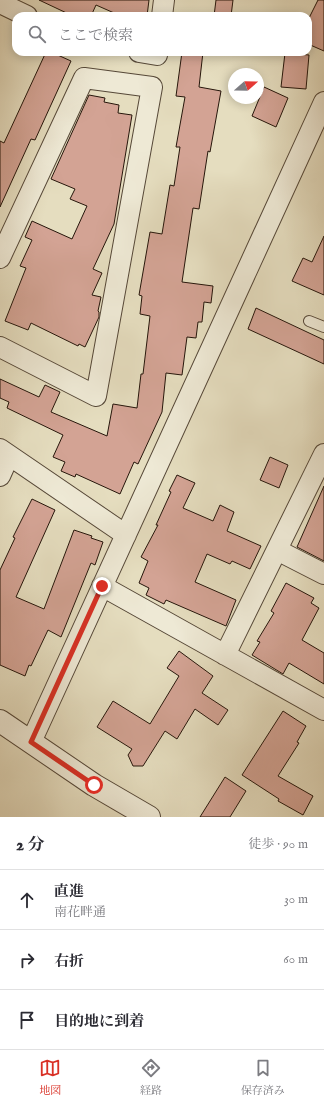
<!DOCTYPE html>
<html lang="ja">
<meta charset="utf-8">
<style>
body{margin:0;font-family:"IM FELL English","Noto Serif JP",serif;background:#f2f2f3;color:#2b2b33}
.compass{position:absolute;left:228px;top:68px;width:36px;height:36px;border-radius:50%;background:#fff;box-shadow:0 2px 10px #0003;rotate:70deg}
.stop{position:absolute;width:12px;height:12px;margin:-9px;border:3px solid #d93025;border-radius:50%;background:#fff}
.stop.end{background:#d93025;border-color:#fff;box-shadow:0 1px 4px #0008}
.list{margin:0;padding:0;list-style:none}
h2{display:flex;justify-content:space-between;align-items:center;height:52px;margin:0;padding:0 16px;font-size:17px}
h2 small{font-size:13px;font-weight:400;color:#7c7c81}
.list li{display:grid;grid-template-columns:26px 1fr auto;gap:12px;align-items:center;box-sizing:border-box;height:60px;padding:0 16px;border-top:1px solid #e1e1e2}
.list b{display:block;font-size:15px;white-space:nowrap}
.list p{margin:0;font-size:13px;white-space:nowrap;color:#7c7c81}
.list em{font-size:13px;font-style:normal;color:#7c7c81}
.icon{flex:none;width:22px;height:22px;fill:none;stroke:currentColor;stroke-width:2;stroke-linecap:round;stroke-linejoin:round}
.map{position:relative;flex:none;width:324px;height:817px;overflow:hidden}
.search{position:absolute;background:#fff;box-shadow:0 2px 10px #0003;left:12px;right:12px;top:12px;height:44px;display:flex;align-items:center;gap:10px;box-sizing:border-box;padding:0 14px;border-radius:12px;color:#7c7c81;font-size:15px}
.sheet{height:232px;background:#fff}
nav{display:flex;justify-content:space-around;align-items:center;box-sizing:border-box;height:56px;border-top:1px solid #e1e1e2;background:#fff;font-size:11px;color:#7c7c81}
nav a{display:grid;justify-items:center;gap:2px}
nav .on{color:#d93025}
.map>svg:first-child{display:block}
</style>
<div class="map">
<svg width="324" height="817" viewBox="0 0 324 817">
<rect width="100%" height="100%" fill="#e5ddbf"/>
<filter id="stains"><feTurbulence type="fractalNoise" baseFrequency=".005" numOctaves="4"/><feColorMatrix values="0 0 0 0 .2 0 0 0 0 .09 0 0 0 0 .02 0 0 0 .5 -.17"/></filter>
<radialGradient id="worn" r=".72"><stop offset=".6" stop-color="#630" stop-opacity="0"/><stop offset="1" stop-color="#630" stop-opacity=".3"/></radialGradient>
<path fill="#d3a394" stroke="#26160b" d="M39,0h110l-2,16h-26l-25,-11 -5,11h-18z
M216,0h17l-2,16h-17z
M318,0h6v51l-16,-7v-24z
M46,52h5l20,9 -36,79 -4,-1 -31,68v-66l4,2z
M182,52h21l-4,35 22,4 -11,61 -2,-1 -9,58 -6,-1 -11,74 31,4 -2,17 -7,-1 -2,20h-4l-2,16 -9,-1 -5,38 -16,-2 -4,39 -24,52 -4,-2 -14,32 -44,-20 -1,3 -14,-6 4,-9 -12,-5 10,-22 -56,-27 2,-6 -9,-4v-19l39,18 6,-12 15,7 -9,20 56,24 6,-32 24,4 4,-34h2l7,-58 -10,-2 2,-18 -3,-1 11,-63 12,2 8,-49 4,1 6,-39h-4l9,-50 -9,-1z
M285,53l24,2 -3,34 -25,-2z
M264,87l24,11 -12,29 -24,-11z
M89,95l16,3 -1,4 15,3 -1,8 14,2 -18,109 -21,45 9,4 -10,22 9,2 -3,14 1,1v5l-14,30 -6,-3 -1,2 -47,-23 -3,7 -23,-9 21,-53 -6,-2 12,-26 -7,-3 7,-16 40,18 15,-33 -17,-7 5,-10 -24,-10z
M324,236v59l-32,-14 11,-23 9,4z
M256,308l68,32v24l-76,-35z
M270,457l18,8 -9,23 -19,-8z
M177,475l18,8 -12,25 30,13 7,-16 14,7 -7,19 34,15 -11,23 -18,-8 -2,3 -23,-10 -12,28 41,18 -10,26 -60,-26 -2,4 -18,-9 3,-7 -10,-5 9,-22 -7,-4 17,-32h-2l15,-33 -2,-1z
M324,486v75l-27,-14z
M32,499l23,11 -39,87 28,12 30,-79 18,6 -1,2 12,4 -8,23 -4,-2 -30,74 -13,-7 -17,36 -2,-1 -4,11 -25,-11v-95l15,-32 -2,-1z
M286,583l28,15 -3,5 8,5 -17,32 22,13v31l-35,-21 -6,11 -31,-19 8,-13 -3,-1 17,-28 -3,-2z
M179,651l34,25 -11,17 26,17 -10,15 -23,-16 -18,30 -12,-8 -22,35h-10l-5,-11 4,-6 -35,-22 16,-26 37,23 29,-48 -12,-8z
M283,711l23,15 -9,16 2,1 -21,33 35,20 -10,19 -25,-14 1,-2 -37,-24z
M225,777l21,14 -16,26h-30z"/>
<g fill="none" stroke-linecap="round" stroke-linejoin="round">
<defs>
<path id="service" d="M309,321l15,6"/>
<path id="minor" d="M0,3l27,13
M162,16l2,-16
M139,52l18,3v-3
M0,258l84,-180 68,9 -56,309 -96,-49
M0,449l126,86
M0,476l9,-20
M277,550l47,24
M102,586l222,124
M225,655l99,-201
M31,742l293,-640"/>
<path id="tertiary" d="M0,721l94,64 55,32"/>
</defs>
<use href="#service" stroke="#564838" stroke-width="12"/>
<use href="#minor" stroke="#564838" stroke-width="22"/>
<use href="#tertiary" stroke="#564838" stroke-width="24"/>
<use href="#service" stroke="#eee9d5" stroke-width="10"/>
<use href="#minor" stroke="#eee9d5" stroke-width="20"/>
<use href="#tertiary" stroke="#eee9d5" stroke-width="22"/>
</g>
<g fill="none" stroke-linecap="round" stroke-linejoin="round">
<path stroke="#d93025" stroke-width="5" d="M94,785l-63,-43 71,-156"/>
</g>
<rect width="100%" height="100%" filter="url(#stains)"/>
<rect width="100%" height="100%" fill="url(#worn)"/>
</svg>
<svg class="compass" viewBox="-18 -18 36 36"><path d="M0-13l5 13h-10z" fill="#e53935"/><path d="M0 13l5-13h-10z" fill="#7c7c81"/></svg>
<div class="stop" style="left:94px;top:785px"></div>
<div class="stop end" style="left:102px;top:586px"></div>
<div class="search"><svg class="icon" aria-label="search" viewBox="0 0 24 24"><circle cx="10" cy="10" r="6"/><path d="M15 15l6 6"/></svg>ここで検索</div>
</div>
<section class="sheet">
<h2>2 分<small>徒歩 · 90 m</small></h2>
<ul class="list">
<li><svg class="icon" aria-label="ahead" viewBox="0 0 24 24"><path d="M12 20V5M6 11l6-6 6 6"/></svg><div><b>直進</b><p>南花畔通</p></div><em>30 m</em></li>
<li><svg class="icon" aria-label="right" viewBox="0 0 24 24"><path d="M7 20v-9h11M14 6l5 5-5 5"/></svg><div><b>右折</b></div><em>60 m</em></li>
<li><svg class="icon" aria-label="arrive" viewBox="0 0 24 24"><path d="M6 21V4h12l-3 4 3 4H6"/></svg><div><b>目的地に到着</b></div></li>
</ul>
</section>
<nav>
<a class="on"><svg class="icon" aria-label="map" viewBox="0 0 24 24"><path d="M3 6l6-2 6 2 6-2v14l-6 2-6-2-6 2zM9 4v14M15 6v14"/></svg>地図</a>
<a><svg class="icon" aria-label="directions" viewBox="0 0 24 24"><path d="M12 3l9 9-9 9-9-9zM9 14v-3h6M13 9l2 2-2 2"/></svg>経路</a>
<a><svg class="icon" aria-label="saved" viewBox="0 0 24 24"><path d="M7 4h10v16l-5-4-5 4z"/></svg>保存済み</a>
</nav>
